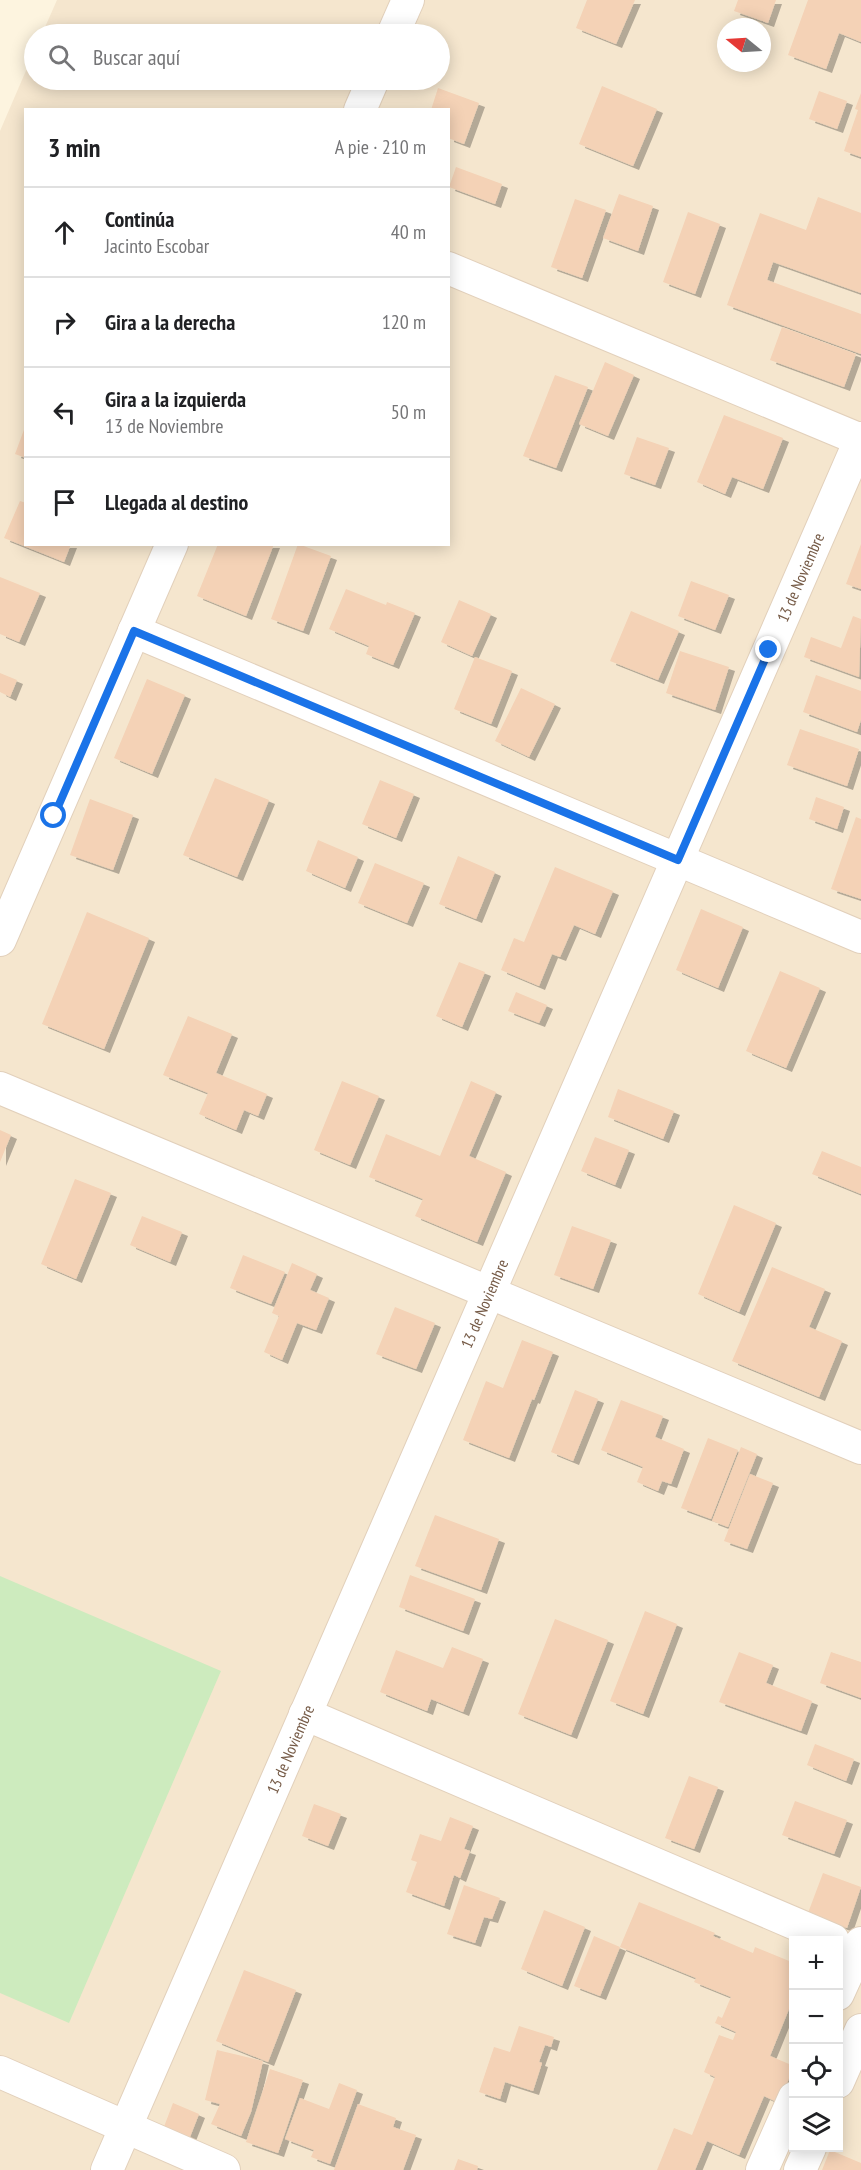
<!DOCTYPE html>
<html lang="es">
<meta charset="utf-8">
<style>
body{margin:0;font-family:"PT Sans Narrow",sans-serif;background:#f2f2f2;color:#202124}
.controls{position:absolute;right:18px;bottom:18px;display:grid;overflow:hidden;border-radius:0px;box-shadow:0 3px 15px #0003}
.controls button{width:54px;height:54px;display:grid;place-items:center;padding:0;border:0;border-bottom:2px solid #e0e0e0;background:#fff;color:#202124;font:30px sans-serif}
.compass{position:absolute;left:717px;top:18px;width:54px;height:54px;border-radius:50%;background:#fff;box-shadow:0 3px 15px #0003;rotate:288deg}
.stop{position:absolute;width:18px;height:18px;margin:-14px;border:4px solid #1a73e8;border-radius:50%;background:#fff}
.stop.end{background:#1a73e8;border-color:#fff;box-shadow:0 2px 6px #0008}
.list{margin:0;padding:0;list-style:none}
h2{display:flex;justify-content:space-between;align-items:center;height:78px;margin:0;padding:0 24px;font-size:26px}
h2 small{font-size:20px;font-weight:400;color:#757577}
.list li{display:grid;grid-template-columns:39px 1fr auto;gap:18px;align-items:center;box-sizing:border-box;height:90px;padding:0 24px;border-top:2px solid #e0e0e0}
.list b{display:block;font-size:22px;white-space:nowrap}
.list p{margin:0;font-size:20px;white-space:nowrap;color:#757577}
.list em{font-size:20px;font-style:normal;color:#757577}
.icon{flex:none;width:33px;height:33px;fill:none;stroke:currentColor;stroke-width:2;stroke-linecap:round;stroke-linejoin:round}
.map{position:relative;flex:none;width:861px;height:2170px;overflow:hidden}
.search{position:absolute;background:#fff;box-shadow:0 3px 15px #0003;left:24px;top:24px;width:426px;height:66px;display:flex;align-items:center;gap:15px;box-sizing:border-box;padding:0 21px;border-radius:33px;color:#757577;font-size:22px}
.panel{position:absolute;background:#fff;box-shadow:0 3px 15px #0003;left:24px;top:108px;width:426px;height:438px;border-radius:0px}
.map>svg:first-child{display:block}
</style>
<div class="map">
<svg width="861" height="2170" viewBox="0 0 861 2170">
<defs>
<filter id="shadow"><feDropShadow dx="6" dy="4" stdDeviation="0" flood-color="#0004"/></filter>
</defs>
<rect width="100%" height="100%" fill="#fdf4df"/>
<path fill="#f5e6ce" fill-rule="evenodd" d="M57,0h804v2170h-861v-2039l34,-79v28h406v-46h-398zM726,27h36v36h-36zM26,110h422v434h-422zM794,1940h44v208h-44z"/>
<path fill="#cdebbe" d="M0,1576l221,95 -152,352 -69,-30z"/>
<path fill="#f4d2b6" filter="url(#shadow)" d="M587,0h48l-19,44 -40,-16z
M738,0h38l-8,23 -34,-12z
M808,0h53v42l-22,-9 -13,36 -38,-14z
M602,86l55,23 -24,57 -54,-22z
M438,88l41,15 -15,41 -16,-6v-28h-17z
M819,91l28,10 -10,28 -28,-10z
M861,93v64l-17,-6 14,-41 -3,-1z
M456,167l46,17 -7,20 -46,-17z
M619,194l34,12 -15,45 -35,-13z
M818,197l43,16v80l-88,-31 -6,18 94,34v40l-134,-49 33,-92 46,17z
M575,199l31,11 -24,68 -31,-11z
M688,212l32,12 -25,70 -32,-12z
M782,327l74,27 -12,33 -74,-27z
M605,362l29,13 -26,61 -29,-12z
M555,375l33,12 -32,81 -33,-12z
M724,415l59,23 -20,51 -31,-12 -7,17 -28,-12z
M25,427l1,1v30l-11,-4z
M637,437l32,11 -14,37 -31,-11z
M20,501l6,2v41h45l-7,18 -60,-24z
M218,544h56l-28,72 -49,-20z
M298,544l33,12 -28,75 -32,-12z
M861,544v45l-15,-5z
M0,577l40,16 -21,49 -19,-8z
M691,581l38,14 -14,35 -37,-14z
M346,589l40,16 1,-3 28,11 -22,52 -27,-11 3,-8 -40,-17z
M459,600l32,14 -19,42 -31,-14z
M631,611l48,20 -21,49 -48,-19z
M853,616l8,3 -2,58 -55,-20 7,-20 30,11z
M680,651l49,16 -14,43 -49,-17z
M475,657l37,14 -21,53 -37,-15z
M0,673l17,7 -7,17 -10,-5z
M816,675l45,16v29l-4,12 -54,-20z
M147,679l38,16 -33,79 -38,-16z
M521,688l34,16 -26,53 -34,-16z
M800,729l59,20 -12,37 -60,-21z
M215,778l54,22 -32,77 -54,-22z
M380,780l34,14 -18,44 -34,-14z
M816,797l28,10 -7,22 -28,-10z
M90,799l43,16 -20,55 -43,-15z
M856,817l5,2v80l-30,-10z
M318,840l40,17 -13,31 -39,-17z
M458,856l37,16 -19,47 -37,-15z
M375,863l49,20 -17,40 -49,-20z
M555,867l58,24 -18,43 -21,-9 -14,32 -8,-3 -13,32 -38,-16 13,-32 10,4z
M701,909l42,18 -25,61 -42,-18z
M87,912l62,26 -45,111 -62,-25z
M459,962l26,10 -23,55 -26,-11z
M780,971l40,17 -34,80 -40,-17z
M516,992l31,13 -8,18 -31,-12z
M188,1016l44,18 -16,39 51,21 -9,22 -14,-6 -8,20 -37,-16 9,-21 -45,-18z
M342,1081l37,15 -29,69 -36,-15z
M471,1081l25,11 -27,64 37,16 -29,70 -62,-26 8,-17 -54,-22 17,-43 54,22z
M618,1089l56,22 -11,28 -55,-22z
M0,1130l11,5 -11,27z
M595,1137l34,13 -14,35 -34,-14z
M822,1151l39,16v27l-49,-20z
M75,1179l36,14 -35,86 -35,-15z
M734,1205l42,18 -37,89 -41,-18z
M142,1216l40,16 -12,30 -40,-17z
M572,1226l39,14 -18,49 -39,-14z
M243,1255l42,17 -14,32 -41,-16z
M292,1263l25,11 -7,16 19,8 -13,32 -19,-7 -15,37 -18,-8 15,-36 -7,-3z
M772,1267l53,22 -16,38 33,14 -23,56 -87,-36z
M395,1307l40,16 -19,46 -40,-15z
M522,1340l31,12 -19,48 -2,-1 -23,59 -46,-18 23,-59 17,7z
M575,1390l23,9 -25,62 -22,-9z
M621,1400l42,16 -8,21 29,12 -13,35 -9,-3 -4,10 -21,-9 6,-15 -42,-17z
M708,1438l30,12 -27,69 -30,-11z
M741,1447l16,7 -29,73 -16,-6z
M750,1474l23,9 -26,66 -23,-8z
M435,1515l64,24 -18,51 -66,-24z
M410,1575l65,24 -12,32 -64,-24z
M645,1611l32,13 -34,90 -33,-13z
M555,1619l53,21 -37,95 -53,-21z
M452,1647l31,12 -20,53 -32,-13 -4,12 -47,-19 16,-42 47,18z
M739,1652l34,13 -7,18 46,18 -11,30 -82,-29z
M831,1652l30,10v36l-41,-15z
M815,1744l39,15 -8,22 -39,-16z
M689,1776l29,11 -24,62 -29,-11z
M795,1801l52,19 -13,34 -52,-19z
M314,1804l27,10 -13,32 -26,-10z
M450,1817l23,9 -9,23 6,2 -10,27 -6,-3 -10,31 -38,-14 11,-30 -6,-2 9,-26 21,7z
M823,1873l38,14 -14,41 -39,-15z
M464,1885l36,13 -8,21 -8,-2 -9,26 -28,-9z
M639,1902l76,31 -2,3 40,17 2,-6 39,16v42l-2,5 -3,-1 -19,47 24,10 -15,37 -15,-7 -25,59 -32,-14 -12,29h-38l17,-42 18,7 23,-58 -11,-5 15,-37 14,5 3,-8 -21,-9 3,-7 4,2 9,-21 -37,-15 2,-4 -76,-31z
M544,1910l41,17 -23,59 -41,-17z
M594,1936l26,11 -20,49 -26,-10z
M244,1970l52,20 -28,72 -52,-21z
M519,2026l35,11 -3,10 -6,-2 -6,17 3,1 -9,28 -28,-9 -5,17 -21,-7 15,-45 16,5z
M217,2050l46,11 -12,51 -10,24 -30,-12 9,-20 -15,-4z
M270,2069l33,11 -25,73 -32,-11z
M339,2083l18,7 -27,74 -19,-7 3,-7 -29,-11 15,-41 29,11z
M173,2103l26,11 -11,28 -26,-10z
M358,2104l38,14 -3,9 23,8 -13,35h-69z
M830,2150l31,13v7h-39z
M458,2159l20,7 -1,4h-23z"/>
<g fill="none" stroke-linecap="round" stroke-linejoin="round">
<defs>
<g id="street">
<path d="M393,34l15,-34"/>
<path d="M360,110l13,-30"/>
<path d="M448,268l413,172"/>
<path d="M134,631l727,306"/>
<path d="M0,940l172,-396"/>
<path d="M0,1088l861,360"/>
<path d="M305,1714l528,226"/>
<path d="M838,1994l23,-51"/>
<path d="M0,2072l224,98"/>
<path d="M838,2082l23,-52"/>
<path id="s1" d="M107,2170l754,-1732"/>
<path d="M762,2170l32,-72"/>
<path d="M800,2170l10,-22"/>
</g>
</defs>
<use href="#street" stroke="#e2d0bb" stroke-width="34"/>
<use href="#street" stroke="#fff" stroke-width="32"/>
</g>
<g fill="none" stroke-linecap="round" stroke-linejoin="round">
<path stroke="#1a73e8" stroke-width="8" d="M54,816l80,-185 544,229 91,-210"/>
</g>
<g text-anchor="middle" stroke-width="4.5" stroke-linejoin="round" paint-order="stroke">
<g font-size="16" fill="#755a46" stroke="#fff7e7">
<text dy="6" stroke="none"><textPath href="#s1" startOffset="1737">13 de Noviembre</textPath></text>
<text dy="6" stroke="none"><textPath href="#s1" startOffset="945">13 de Noviembre</textPath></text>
<text dy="6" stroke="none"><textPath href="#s1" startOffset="459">13 de Noviembre</textPath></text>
</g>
</g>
</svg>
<div class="controls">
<button>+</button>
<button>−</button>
<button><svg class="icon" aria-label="locate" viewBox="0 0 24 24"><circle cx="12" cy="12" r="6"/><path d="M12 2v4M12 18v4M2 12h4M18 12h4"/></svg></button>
<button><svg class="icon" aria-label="layers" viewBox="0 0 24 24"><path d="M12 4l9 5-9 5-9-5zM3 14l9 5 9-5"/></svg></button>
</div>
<svg class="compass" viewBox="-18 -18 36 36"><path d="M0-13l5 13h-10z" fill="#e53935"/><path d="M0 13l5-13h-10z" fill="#757577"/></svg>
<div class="stop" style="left:54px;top:816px"></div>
<div class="stop end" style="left:769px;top:650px"></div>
<div class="search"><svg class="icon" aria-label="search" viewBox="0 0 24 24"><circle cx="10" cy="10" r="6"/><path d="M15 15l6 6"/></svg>Buscar aquí</div>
<section class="panel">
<h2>3 min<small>A pie · 210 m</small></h2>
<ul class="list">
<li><svg class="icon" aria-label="ahead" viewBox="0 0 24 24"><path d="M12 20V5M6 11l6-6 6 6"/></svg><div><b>Continúa</b><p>Jacinto Escobar</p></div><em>40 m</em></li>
<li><svg class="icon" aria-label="right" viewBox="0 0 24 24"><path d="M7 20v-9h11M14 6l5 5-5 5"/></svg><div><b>Gira a la derecha</b></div><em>120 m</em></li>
<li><svg class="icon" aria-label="left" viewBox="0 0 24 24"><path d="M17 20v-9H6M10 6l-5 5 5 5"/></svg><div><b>Gira a la izquierda</b><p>13 de Noviembre</p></div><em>50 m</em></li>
<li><svg class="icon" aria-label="arrive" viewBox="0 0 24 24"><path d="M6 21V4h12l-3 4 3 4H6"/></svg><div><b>Llegada al destino</b></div></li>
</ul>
</section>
</div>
